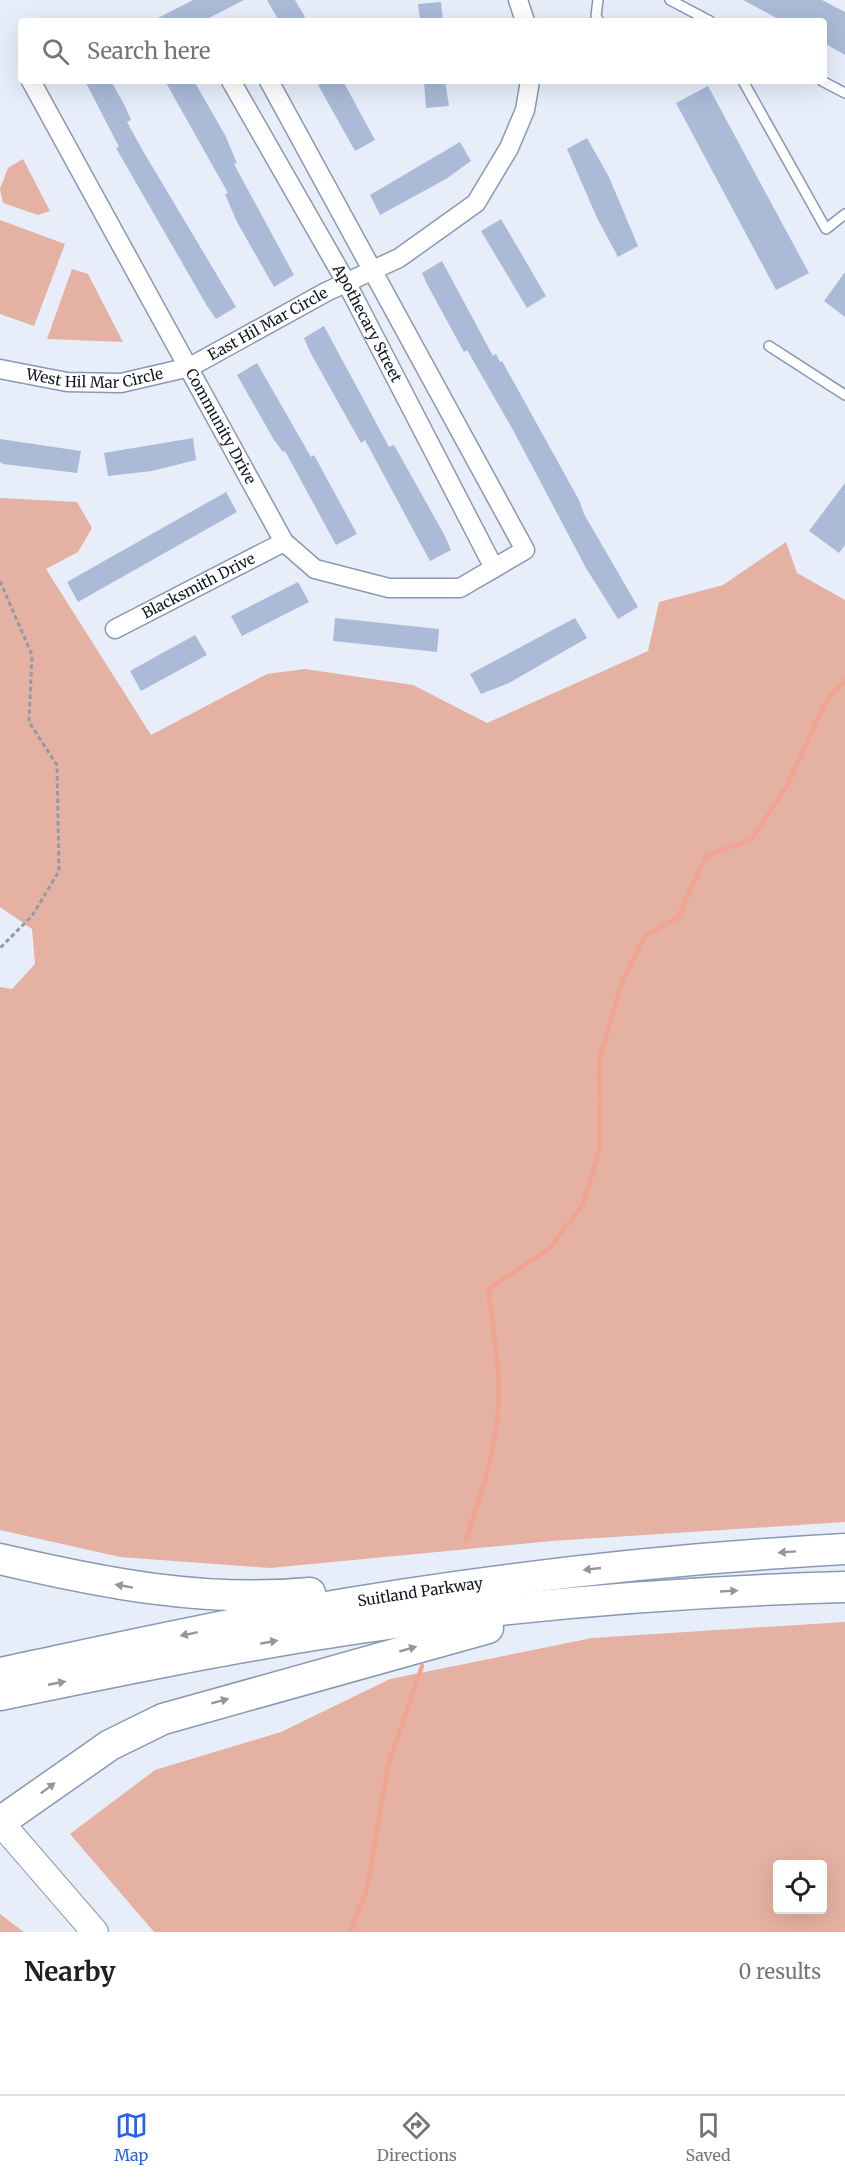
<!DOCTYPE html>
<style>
body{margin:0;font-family:Merriweather,serif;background:#f6f6f6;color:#202124}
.controls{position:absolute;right:18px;bottom:18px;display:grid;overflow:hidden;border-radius:6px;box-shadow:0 6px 24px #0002}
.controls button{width:54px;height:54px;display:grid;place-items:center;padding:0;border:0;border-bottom:2px solid #e0e0e0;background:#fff;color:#202124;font:30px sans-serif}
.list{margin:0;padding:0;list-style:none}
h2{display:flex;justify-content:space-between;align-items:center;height:78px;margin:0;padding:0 24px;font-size:26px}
h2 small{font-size:20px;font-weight:400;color:#757577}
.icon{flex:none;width:33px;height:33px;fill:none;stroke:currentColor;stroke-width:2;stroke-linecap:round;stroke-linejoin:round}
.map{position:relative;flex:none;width:845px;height:1932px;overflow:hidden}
.search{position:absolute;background:#fff;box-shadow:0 6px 24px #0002;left:18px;right:18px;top:18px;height:66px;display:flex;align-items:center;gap:15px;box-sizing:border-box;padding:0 21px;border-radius:6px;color:#757577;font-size:22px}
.sheet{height:162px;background:#fff}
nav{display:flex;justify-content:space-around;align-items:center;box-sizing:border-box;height:84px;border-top:2px solid #e0e0e0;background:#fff;font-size:16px;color:#757577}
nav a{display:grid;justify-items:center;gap:3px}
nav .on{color:#2563eb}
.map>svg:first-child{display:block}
</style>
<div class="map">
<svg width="845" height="1932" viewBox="0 0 845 1932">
<rect width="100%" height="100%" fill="#e7eefa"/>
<path fill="#e5b1a3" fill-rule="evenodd" d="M23,159l27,52 -12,4 -35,-12 -3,-14 8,-21z
M0,220l65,24 -31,82 -34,-12z
M72,269l16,5 35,68 -76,-3z
M0,498l77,4 15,26 -14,24 -32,17 105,166 116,-61 38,-5 108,16 74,38 161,-72 11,-49 64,-17 63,-43 11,31 48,27v922l-293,19 -282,27 -150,-11 -120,-27v-543l12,2 23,-25 -3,-35 -32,-22z
M845,1622v310h-691l-84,-98 85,-64 126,-38 109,-53 202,-41zM778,1864h44v46h-44z
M0,1914l24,18h-24z"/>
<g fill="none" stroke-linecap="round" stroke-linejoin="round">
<path stroke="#f1a490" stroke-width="4.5" d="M466,1540c12,-36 25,-75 30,-112 7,-46 -2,-94 -8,-139l62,-41 33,-44 17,-56 -1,-88 24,-81 22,-43 33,-19 28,-61 46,-17 35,-53 39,-85 19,-21
M350,1932l17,-43 21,-123 34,-100"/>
</g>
<path fill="#aabad7" d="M193,0h51l-41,21h-51z
M267,0h28l10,17 -7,4h-19z
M743,0h79l23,12v43l-21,-12v-22h-42z
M441,2l2,19 -23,-2 -2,-15z
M85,81h26l14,25 6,14 -4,2 16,29 93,156 -20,12 -9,-13 -91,-158 3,-1z
M165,81h29l31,54 12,28 -3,1 60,111 -20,12 -37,-65 -12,-28 3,-1z
M327,81h16l32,59 -20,11 -37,-66z
M424,81h21l4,25 -23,2z
M708,86l101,187 -33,17 -100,-187z
M587,138l22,39 29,69 -20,11 -21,-39 -30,-69z
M460,142l11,19 -25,18 -66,36 -10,-20z
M501,219l45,77 -19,12 -46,-77z
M442,261l51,95 3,-2 4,8 2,-1 77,139 5,14 54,93 -20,12 -32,-51 -73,-138 -46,-80 -3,2 -36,-66 -6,-13z
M845,272v45l-21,-16z
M324,326l65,121 5,-2 51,91 6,14 -21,11 -65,-121 -4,3 -51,-91 -6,-14z
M257,363l54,94 3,-2 43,79 -21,11 -51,-94 -2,1 -9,-12 -37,-65z
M193,438l3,22 -44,11 -44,5 -4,-23z
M0,439l81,12 -4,22 -74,-9 -3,-2z
M845,483v62l-6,8 -30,-22z
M226,492l11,20 -159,90 -11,-20z
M298,582l11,20 -67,34 -11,-20z
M335,618l104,11 -2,23 -104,-11z
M575,618l12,20 -78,45 -28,11 -11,-20z
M195,635l12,20 -66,36 -11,-20z"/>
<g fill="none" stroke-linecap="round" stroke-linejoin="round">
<defs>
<path id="service" d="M598,0l-2,16 3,5
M670,0l40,21
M743,81l83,148 19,-15
M822,81l23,12
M769,346l76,49"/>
<g id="minor">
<path d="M518,0l7,21"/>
<path id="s1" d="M31,81l253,461 31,27 74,19h71l65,-38 -256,-469"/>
<path id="s2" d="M231,81l115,201 148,286"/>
<path id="s3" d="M0,369l67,13 54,1 69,-16 136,-75 73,-34 77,-55 33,-55 16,-38 5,-29"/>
<path id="s4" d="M115,629l169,-87"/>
</g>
<path id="secondary" d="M0,1822l95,110"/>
<g id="trunk">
<path d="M0,1559c103,24 204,44 310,34"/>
<path id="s5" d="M0,1673c99,-21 198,-43 297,-61 181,-32 364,-53 548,-63"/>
<path d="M0,1695c102,-21 204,-42 308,-59 177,-29 357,-44 537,-49"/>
<path d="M0,1822l110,-77 53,-26 325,-91"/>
</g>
</defs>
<use href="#service" stroke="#8998b4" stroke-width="12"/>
<use href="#minor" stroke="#8998b4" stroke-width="21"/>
<use href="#secondary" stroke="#8998b4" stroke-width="28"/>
<use href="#trunk" stroke="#8998b4" stroke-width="33"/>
<path stroke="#939aa5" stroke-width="3" stroke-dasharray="4.5 3" stroke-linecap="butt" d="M0,581l32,74 -3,67 28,43 2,106 -27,45 -32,32"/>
<use href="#service" stroke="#fff" stroke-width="9"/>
<use href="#minor" stroke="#fff" stroke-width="18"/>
<use href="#secondary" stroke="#fff" stroke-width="26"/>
<use href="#trunk" stroke="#fff" stroke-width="30"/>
</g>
<defs><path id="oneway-solid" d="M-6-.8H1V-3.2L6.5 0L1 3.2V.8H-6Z" transform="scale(1.5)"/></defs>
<g fill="#94969b">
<use href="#oneway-solid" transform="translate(787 1552) rotate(176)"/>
<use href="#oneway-solid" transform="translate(592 1569) rotate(174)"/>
<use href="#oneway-solid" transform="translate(124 1586) rotate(-170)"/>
<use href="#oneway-solid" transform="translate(729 1591) rotate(-3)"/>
<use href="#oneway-solid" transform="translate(189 1634) rotate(168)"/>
<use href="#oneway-solid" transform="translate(269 1642) rotate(-10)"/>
<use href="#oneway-solid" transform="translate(408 1649) rotate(-16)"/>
<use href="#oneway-solid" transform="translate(57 1683) rotate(-11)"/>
<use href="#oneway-solid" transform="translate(220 1701) rotate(-15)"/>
<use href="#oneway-solid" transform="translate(48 1788) rotate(-37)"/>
</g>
<g text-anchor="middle" stroke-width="5" stroke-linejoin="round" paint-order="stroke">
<g font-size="15" fill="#111621" stroke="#fbfbfb">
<text dy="5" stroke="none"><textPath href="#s2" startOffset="278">Apothecary Street</textPath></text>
<text dy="5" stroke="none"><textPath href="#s3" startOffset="282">East Hil Mar Circle</textPath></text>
<text dy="5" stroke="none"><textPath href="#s3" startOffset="96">West Hil Mar Circle</textPath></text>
<text dy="5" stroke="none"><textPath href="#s1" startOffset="394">Community Drive</textPath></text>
<text dy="5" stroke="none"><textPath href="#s4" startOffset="94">Blacksmith Drive</textPath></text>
<text dy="5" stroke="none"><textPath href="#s5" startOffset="428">Suitland Parkway</textPath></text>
</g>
</g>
</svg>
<div class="controls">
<button><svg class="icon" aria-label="locate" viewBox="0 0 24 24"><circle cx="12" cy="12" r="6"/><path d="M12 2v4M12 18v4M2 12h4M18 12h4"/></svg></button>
</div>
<div class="search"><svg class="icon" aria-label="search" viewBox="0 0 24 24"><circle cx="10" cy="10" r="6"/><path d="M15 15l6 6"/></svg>Search here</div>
</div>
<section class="sheet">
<h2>Nearby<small>0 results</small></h2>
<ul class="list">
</ul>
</section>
<nav>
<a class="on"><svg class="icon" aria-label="map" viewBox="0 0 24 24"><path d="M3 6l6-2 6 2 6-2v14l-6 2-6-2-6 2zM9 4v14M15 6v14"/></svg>Map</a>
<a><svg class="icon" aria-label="directions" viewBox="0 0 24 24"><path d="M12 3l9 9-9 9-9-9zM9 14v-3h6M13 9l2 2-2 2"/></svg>Directions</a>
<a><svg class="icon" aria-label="saved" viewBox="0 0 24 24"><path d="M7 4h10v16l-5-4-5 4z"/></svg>Saved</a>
</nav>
